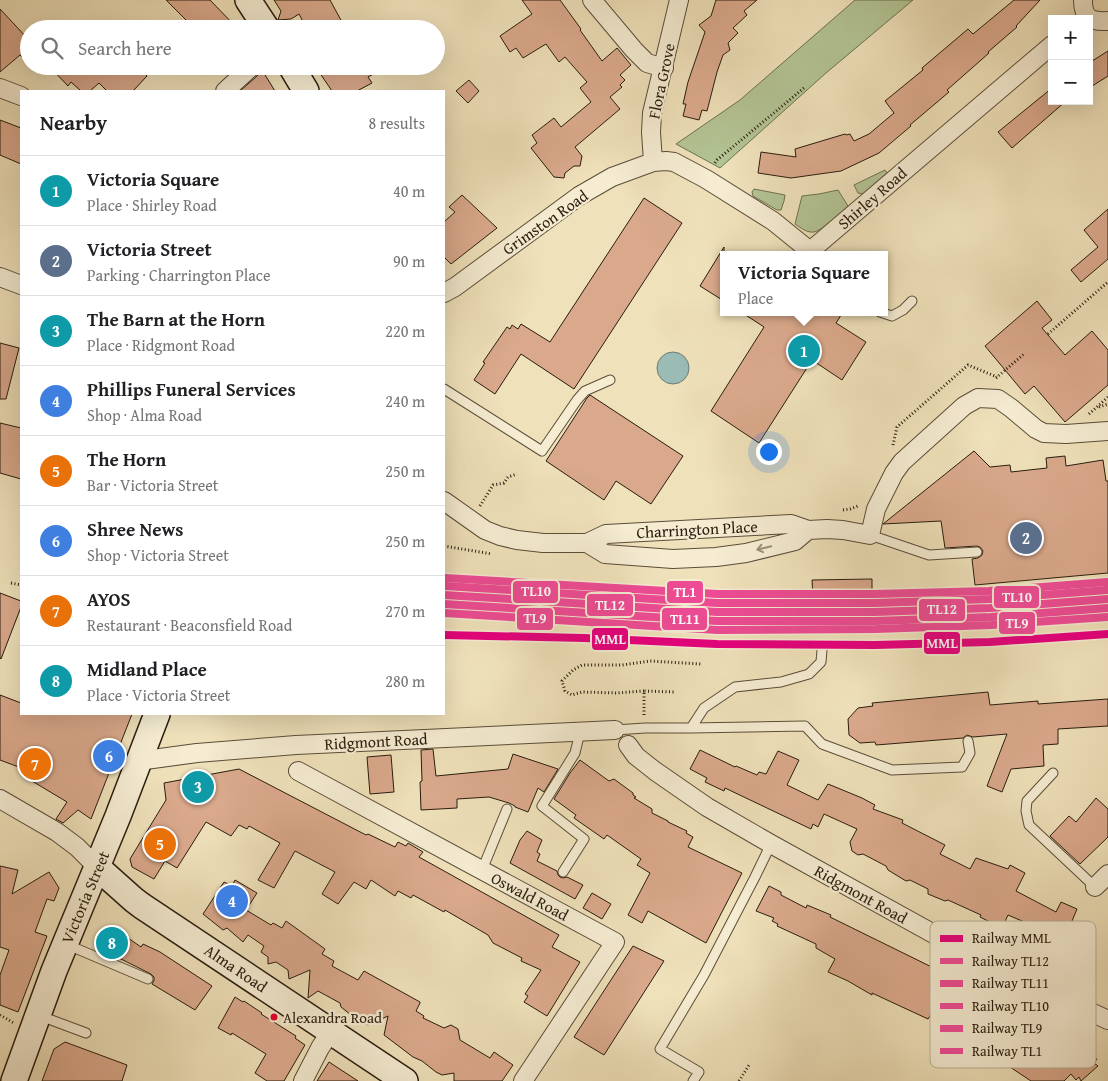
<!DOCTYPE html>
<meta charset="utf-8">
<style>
body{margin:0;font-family:"Gentium Book Plus",serif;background:#f2f2f2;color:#202124}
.controls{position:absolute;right:15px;top:15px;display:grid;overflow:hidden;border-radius:0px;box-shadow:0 5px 20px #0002}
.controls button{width:45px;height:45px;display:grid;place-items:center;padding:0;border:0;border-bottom:1px solid #e0e0e0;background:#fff;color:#202124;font:25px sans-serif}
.you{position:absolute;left:768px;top:451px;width:18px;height:18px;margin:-12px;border:4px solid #fff;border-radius:50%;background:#1a73e8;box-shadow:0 0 0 8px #1a73e833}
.badge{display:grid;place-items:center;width:32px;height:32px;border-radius:50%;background:#8f2418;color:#fff;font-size:16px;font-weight:700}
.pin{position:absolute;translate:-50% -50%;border:2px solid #fff;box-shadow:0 1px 5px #0006}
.popup{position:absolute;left:720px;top:251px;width:168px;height:65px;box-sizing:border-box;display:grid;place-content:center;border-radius:0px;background:#fff;filter:drop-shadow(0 1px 4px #0005);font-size:16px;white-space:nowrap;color:#757577}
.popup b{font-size:19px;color:#202124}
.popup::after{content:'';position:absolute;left:50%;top:100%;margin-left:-10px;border:10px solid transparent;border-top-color:#fff}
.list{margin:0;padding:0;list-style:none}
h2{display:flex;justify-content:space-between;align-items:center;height:65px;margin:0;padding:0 20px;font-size:21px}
h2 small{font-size:16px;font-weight:400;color:#757577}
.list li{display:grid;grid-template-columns:32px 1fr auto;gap:15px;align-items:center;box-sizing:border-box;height:70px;padding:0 20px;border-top:1px solid #e0e0e0}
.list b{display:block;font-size:19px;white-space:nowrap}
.list p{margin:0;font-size:16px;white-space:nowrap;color:#757577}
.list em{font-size:16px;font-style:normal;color:#757577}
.icon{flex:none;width:28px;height:28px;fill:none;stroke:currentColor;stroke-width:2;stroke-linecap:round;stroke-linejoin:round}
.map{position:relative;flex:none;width:1108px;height:1081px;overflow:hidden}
.search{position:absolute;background:#fff;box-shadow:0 5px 20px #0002;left:20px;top:20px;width:425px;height:55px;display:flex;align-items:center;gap:12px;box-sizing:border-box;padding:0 18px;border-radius:28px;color:#757577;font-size:19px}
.panel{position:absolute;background:#fff;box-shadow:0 5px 20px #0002;left:20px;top:90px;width:425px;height:625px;border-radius:0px}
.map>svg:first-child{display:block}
</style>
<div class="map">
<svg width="1108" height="1081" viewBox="0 0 1108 1081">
<rect width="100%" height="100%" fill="#efe1ba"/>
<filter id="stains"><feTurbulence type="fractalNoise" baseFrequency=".004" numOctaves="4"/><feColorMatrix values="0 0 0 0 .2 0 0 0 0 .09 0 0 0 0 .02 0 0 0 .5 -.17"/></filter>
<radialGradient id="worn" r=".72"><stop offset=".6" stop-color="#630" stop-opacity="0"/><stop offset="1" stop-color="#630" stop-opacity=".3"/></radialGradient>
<path fill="#b3c494" stroke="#6e7051" d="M855,0h58l-87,73 -106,95 -44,-24 64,-44z
M885,170l2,3 -24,21 -5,-1 -4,-8z
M754,189l31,6 -1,6 -3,9h-4l-24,-14 -1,-4z
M838,190l10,16c-8,7 -24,24 -34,26 -7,1 -13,-4 -19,-8l7,-28 17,-2z"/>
<path fill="#9abcb5" stroke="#6d7c72" d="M657 368a16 16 0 1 1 32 0a16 16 0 1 1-32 0Z"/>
<path fill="#daa98c" stroke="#291c0e" d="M166,0h44l28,29h-43z
M274,0h56l12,22 -4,2 3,5h-34l-8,-15 -8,5 -13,1 3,-9z
M522,0h38l21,29 -1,1 22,31 15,-13 14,17 -11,10 5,5 -5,5 2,2 -12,10 10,12 -45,38 7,9 -2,10h-6l-9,7 -1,5 -10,-1 -23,-29 6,-5 -5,-8 22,-17 7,9 30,-25 -11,-14 7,-6 -22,-25 -6,5 -13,-18 -23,14 -7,-10 -6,4 -10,-16 32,-22z
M716,0h41l-13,11 3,4 -14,13 5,5 -10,10 2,7 -7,5 -6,17 -10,39 -5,-1 -3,10 -16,-4 3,-12h-3l5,-22 17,-50 -6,-7 12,-9z
M1014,0h26l-24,26 1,1 -29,25 1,1 -42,37 2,2 -39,33 1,1 -32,27 -38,18 -50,7 -33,-5 3,-21 35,5 -1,-8 50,-15 1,1 4,-1 4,7 15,-7 25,-21 -9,-12 38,-31 -1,-2 46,-39 5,5z
M0,9l29,31v24l-9,-9 -20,17z
M1108,51v25l-19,12v-25z
M49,66h88l10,10 -14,15h-26l-8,-8 -9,8h-9l-10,-9 -3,4z
M315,66h73l-20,11 4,6 -15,8h-25z
M262,70l13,21h-35l17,-15z
M469,80l10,11 -11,12 -12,-12z
M1052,88v13h14l-54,47 -14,-16z
M0,120l21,8v36l-21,-9z
M462,195l35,33 -46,36 -7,-7v-35l11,-10 -6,-5z
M644,198l38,25 -108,166 -53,-35 -26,40 -21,-14 11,-17 -2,-1 24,-35 3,2 2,-4 6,4 3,-5 29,18z
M1108,209v50l-27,23 -10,-12 27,-23 -14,-17z
M724,247v54l-24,-15z
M1037,301l15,19 -10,8 23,27 27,-24 16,19v35l-43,37 -31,-36 -9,8 -40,-48z
M741,312h102l-7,11 30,19 -24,38 -30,-20 -53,83 -48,-32 53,-84z
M0,343l19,5 -13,51h-6z
M590,395l93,61 -32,48 -35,-23 -12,19 -58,-39 41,-63z
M0,423l21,5v51l-21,-6z
M974,451l16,16 20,-2 1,7 36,-4 -1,-10 19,-2 1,10 37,-6 3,21h2v92l-133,12 -3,-26 6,-1 4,-3 1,-4 -3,-4 -3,-1 -32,2 -4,-27 -58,3z
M872,579v18l-59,1 -1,-18z
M0,593l21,8v6l-20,52 -1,-1z
M988,692l2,13 48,-4v3l70,-5v27l-50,3v15l-15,1 1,21 -33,3 -9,23 -15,-6 20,-52 -34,3 -6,-2 -4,3 -87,7 -1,-3 -15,1 -11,-8 -1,-16 10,-11 15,-2 -1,-3z
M0,695l21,8v11h111l-41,105 -13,-9 -15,13 -7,-4 11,-17 -45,-27 2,-6 -24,-9z
M433,749l3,27 72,-7 5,-15 45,15 -14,23 -6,-4 -10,24 -13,-5v-1l-6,-3 -20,-6 -32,2v9l-36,2 -1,-28 2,-1 -1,-31z
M700,750l35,17 1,-1 21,9 2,-3 7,2 12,-23 21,9 -12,25 31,15 10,-16 34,14 13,7 -2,4 30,11 -1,3 43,22 -5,9 30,15 6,-11 32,11 2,-4 15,8 -9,18 40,21 5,-10 16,7 -5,12 19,10 -17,34 -38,-18 3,-8 -3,-12 -28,-12 -6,13 -22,-11 1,-2 -33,-15 -3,1 -17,-7v-5l-18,-9 -4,1 -18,-11 -2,-4 -23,-12 -5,1 -6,-4 -2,-9 7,-13 -33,-15 -6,13 -5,-3 -2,5 -86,-41 -1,3 -19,-9 2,-4 -17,-9z
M391,755l3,37 -24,2 -3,-37z
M580,760l29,21 5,-2 19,14v2l3,2 -2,1 18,11v4l16,8v1l19,9 -1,2 7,4 -5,10 54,26 -36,70 -58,-32 -6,12 -14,-8 22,-42 -13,-8 4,-6 -34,-24 -3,4 -30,-21 2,-3 -22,-16 16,-26z
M239,769l127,66 2,-1 27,13 3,-5 8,4 2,-3 15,9 -4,5 140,78 -7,12 28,15 -33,54 -23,-14 4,-6 -3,-2 16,-24 -20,-9 1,-3 -29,-15 -5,-8 -43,-25 -1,2 -31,-17 -2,3 -13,-7 -3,5 -24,-16 -5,9 -12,-7 -16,22 -16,-10 13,-22 -40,-21 -21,37 -16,-8 22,-37 -31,-17 -2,3 -8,-4 -8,11 -25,-14 -29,46 -12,-7 -11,18 -22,-12 -2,-8 36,-59 -2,-17z
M1096,798l12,11v28l-28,27 -30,-28 19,-20 7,6z
M527,831l15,9 -5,12 3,2 -3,7 20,10 1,4 2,2 3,1 4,-1 16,8 -8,14 -65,-36 10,-23z
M0,866l18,4 -6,24 37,-22 10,16 -5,13 -7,-2 -12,33 12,4 -29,76 -18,-7v-30l9,-25 -9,-3z
M235,880l22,13 -11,17 25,15 2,-2 9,5 4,-7 39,28 -3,5 12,7 -2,5 26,14 6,-9 56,31v1l-4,8 8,5 -1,2 21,10 7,-3 7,4 2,11 30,18 4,-6 19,13 -11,16h-48v-8l-12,2 -6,-3 -14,-11 -9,-4 -29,-22 4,-19 -20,9 -17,-10 -10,-8 -1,-4 -22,-12 -10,7 2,-28 -21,9 -1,-9 -12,-8 -8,2v-7l-7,-5 3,-6 -16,-11 -5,7 -16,-14 -4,2 -20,-16 21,-32 8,4z
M769,886l12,6v3l25,13 1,-3 24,10 -1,2 122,60 -3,4 36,15 96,49 16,14 -3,4 4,3 -17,15 -2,-4 -3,3 -5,-6 -7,7h-33l-30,-20 10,-14 -40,-19 2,-4 -39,-15 -6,10 -56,-26v2l-24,-14 -20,-9 7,-13 -19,-11v-4l-39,-18 1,-2 -6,-3 2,-3 -18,-7z
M592,893l19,11 -9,15 -19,-11z
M112,927l29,20 2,-3 17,8 52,34 -17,24 -43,-26 2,-3v-4l-3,-3 -32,-16 -1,2v-1l-22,-12 7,-18z
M633,946l31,15 -60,94 -30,-18z
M235,997l8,5 1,-1 18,12 -1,1 35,22 -1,2 10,7 -21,36h-17l-12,-8 11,-19 -34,-21 -1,2 -13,-7z
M65,1042l62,23 -5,16h-80l12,-32z
M329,1062l29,19h-41z"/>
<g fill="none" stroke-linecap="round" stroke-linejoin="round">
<defs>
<path id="service" d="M880,312l12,4 11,-6 9,-9
M444,389l98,62 35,-51 8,-9 25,-11
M870,535l59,20 48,-3
M691,728l13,-20 31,-21 46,-5 28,-8 12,-12 1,-12
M615,730l30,-2h46l114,-2 17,18 70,26 70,-3 8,-14 -2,-12
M1053,773l-26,28 -1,10 3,14 66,62
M482,870l25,-61
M563,872l21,-33 -42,-33 33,-53 5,-21
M68,945l80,34
M38,1015l48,18
M693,1081l6,-9 -39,-23 44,-74 51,-98 16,-33"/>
<path id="minor" d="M592,0l42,50 13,13 17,5
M1083,0c0,18 7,22 25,21
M0,88l21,8
M225,91l25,-23
M653,162l-2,-30 1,-19 27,-113
M0,277l21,8
M444,293l11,-6 124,-91 33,-19 41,-15 13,-1 8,1 32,17 67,42 37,30 242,-206
M444,501l41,29 15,6 17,4 26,3h44l19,-9 185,-10 17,6 19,-1 16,1 27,5 6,-26 18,-36 8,-11 62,-56 14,-8 20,1 13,9 25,21 8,4 22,1 42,-3
M587,543l18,11 68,5 43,-2 30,-4 49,-12 13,-11
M628,745l8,11 19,15 52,36 64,37 228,126 109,50
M138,761l59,-8 99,-8 319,-15
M298,771l317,171 -92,139
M0,799l57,33 20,15 20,20
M1095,887l13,-13
M303,1081l17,-33 11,-17"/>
<path id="secondary" d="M248,0l19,29
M291,66l15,25
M97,867l37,33 8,6 263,175
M14,1081l40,-110 64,-155 39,-102"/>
</defs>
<use href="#service" stroke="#5a4d39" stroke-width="11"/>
<use href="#minor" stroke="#5a4d39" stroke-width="20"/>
<use href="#secondary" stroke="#291c0e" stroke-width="28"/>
<path stroke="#291c0e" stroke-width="3" stroke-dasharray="1 2.5" stroke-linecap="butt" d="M715,163l2,-3 87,-72
M1048,334l60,-52
M996,378l28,-24
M1099,407l9,-3
M1089,414l19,-17
M893,445l4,-18 71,-62 29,12
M480,506l13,-21 11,-2 4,-6 9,-3
M843,510l7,-1 8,-3
M444,546l48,8
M11,583l10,2
M644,691l-27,2 -35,-1 -10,3 -7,-4 -3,-10 11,-11 9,-5h40l28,-4 51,3
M644,715v-24l30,1
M0,1015l14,8
M739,1081l10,-16"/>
<use href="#service" stroke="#f5ecd2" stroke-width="9"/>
<use href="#minor" stroke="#f5ecd2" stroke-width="18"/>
<use href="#secondary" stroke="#f5ecd2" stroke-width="25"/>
<defs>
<path id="rail-1" d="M444,635l140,3 133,6 158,1 115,-3 118,-8"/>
<path id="rail-2" d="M444,595l273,17h158l115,-4 118,-9"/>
<path id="rail-3" d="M444,604l273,17h158l116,-4 117,-9"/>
<path id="rail-4" d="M445,586l272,17h158l115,-4 117,-9"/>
<path id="rail-5" d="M444,613l273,17 159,-1 115,-4 117,-8"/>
<path id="rail-6" d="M445,578l273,16h157l114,-3 118,-9"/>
</defs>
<use href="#rail-1" stroke="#f5ecd2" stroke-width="11"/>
<use href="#rail-2" stroke="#f5ecd2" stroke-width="11"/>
<use href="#rail-3" stroke="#f5ecd2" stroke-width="11"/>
<use href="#rail-4" stroke="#f5ecd2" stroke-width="11"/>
<use href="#rail-5" stroke="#f5ecd2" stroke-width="11"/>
<use href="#rail-6" stroke="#f5ecd2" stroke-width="11"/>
<use href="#rail-1" stroke="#e5007d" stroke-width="8"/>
<use href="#rail-2" stroke="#ee4b95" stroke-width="8"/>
<use href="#rail-3" stroke="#ee4b95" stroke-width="8"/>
<use href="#rail-4" stroke="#ee4b95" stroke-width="8"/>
<use href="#rail-5" stroke="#ee4b95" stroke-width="8"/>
<use href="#rail-6" stroke="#ee4b95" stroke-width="8"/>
</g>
<defs><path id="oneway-shaft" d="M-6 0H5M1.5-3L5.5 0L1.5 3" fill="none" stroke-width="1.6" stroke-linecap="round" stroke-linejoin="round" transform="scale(1.25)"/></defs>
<use stroke="#998e7a" href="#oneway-shaft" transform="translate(764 548) rotate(166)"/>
<circle fill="#e4002b" stroke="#f5ecd2" stroke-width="2" cx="274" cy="1017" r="4.5"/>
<g text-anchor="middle" stroke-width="4.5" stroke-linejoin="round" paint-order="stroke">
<g font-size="15" fill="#291c0e" stroke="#f5ecd2" text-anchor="start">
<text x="283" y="1023">Alexandra Road</text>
</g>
<g font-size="16" fill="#291c0e" stroke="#f5ecd2">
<text transform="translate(661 81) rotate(-78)" y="6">Flora Grove</text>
<text transform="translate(872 198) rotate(-41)" y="6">Shirley Road</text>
<text transform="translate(545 222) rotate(-35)" y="6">Grimston Road</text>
<text transform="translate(697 529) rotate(-3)" y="6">Charrington Place</text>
<text transform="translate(376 741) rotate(-3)" y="6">Ridgmont Road</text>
<text transform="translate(861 894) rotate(29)" y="6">Ridgmont Road</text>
<text transform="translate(530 896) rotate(28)" y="6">Oswald Road</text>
<text transform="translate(85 897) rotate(-67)" y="6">Victoria Street</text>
<text transform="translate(236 968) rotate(34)" y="6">Alma Road</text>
</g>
</g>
<rect x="930" y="921" width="166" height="147" rx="8" fill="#f5ecd2" stroke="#b8ae97" stroke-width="1"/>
<rect x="940" y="935" width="23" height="7" fill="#e5007d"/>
<rect x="940" y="958" width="23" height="6" fill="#ee4b95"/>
<rect x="940" y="980" width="23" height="7" fill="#ee4b95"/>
<rect x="940" y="1003" width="23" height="6" fill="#ee4b95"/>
<rect x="940" y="1025" width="23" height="7" fill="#ee4b95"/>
<rect x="940" y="1048" width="23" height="6" fill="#ee4b95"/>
<g font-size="14" fill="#291c0e">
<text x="972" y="943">Railway MML</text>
<text x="972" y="966">Railway TL12</text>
<text x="972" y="988">Railway TL11</text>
<text x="972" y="1011">Railway TL10</text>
<text x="972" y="1033">Railway TL9</text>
<text x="972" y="1056">Railway TL1</text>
</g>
<g stroke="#f5ecd2" stroke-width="2">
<rect x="512" y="580" width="47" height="24" rx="5" fill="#ee4b95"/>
<rect x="666" y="580" width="38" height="24" rx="5" fill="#ee4b95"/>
<rect x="993" y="585" width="47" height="24" rx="5" fill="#ee4b95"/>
<rect x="586" y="593" width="48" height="24" rx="5" fill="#ee4b95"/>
<rect x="918" y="598" width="48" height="24" rx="5" fill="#ee4b95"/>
<rect x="516" y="607" width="38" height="24" rx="5" fill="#ee4b95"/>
<rect x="661" y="607" width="47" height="24" rx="5" fill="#ee4b95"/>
<rect x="998" y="611" width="38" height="24" rx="5" fill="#ee4b95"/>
<rect x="591" y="627" width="38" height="24" rx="5" fill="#e5007d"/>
<rect x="923" y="631" width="38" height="24" rx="5" fill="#e5007d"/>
</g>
<g font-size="14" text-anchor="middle" font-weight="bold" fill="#fff">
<text x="536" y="596">TL10</text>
<text x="685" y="597">TL1</text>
<text x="1017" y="602">TL10</text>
<text x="610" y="610">TL12</text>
<text x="942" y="614">TL12</text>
<text x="535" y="623">TL9</text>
<text x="685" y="624">TL11</text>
<text x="1017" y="628">TL9</text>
<text x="610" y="644">MML</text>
<text x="942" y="648">MML</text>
</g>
<rect width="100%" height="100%" filter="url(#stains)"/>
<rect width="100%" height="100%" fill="url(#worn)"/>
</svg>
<div class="controls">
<button>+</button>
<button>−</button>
</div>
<div class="you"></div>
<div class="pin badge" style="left:804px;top:351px;background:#0f9aa8">1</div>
<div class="popup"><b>Victoria Square</b>Place</div>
<div class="pin badge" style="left:1026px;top:538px;background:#5c6f8a">2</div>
<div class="pin badge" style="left:198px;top:787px;background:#0f9aa8">3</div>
<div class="pin badge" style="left:232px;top:901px;background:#3f7fe0">4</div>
<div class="pin badge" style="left:160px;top:844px;background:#e8710a">5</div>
<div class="pin badge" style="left:109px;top:756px;background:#3f7fe0">6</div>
<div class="pin badge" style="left:35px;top:764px;background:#e8710a">7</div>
<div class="pin badge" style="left:112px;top:943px;background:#0f9aa8">8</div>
<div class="search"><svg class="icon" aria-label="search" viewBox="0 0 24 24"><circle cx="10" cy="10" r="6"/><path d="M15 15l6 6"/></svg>Search here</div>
<section class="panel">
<h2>Nearby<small>8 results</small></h2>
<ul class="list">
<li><span class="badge" style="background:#0f9aa8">1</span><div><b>Victoria Square</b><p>Place · Shirley Road</p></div><em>40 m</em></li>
<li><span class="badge" style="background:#5c6f8a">2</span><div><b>Victoria Street</b><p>Parking · Charrington Place</p></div><em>90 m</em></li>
<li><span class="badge" style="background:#0f9aa8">3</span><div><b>The Barn at the Horn</b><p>Place · Ridgmont Road</p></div><em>220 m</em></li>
<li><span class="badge" style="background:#3f7fe0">4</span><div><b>Phillips Funeral Services</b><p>Shop · Alma Road</p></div><em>240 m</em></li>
<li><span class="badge" style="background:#e8710a">5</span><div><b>The Horn</b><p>Bar · Victoria Street</p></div><em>250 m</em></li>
<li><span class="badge" style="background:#3f7fe0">6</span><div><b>Shree News</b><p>Shop · Victoria Street</p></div><em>250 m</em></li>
<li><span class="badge" style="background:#e8710a">7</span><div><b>AYOS</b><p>Restaurant · Beaconsfield Road</p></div><em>270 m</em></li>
<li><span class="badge" style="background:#0f9aa8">8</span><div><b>Midland Place</b><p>Place · Victoria Street</p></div><em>280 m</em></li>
</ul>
</section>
</div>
